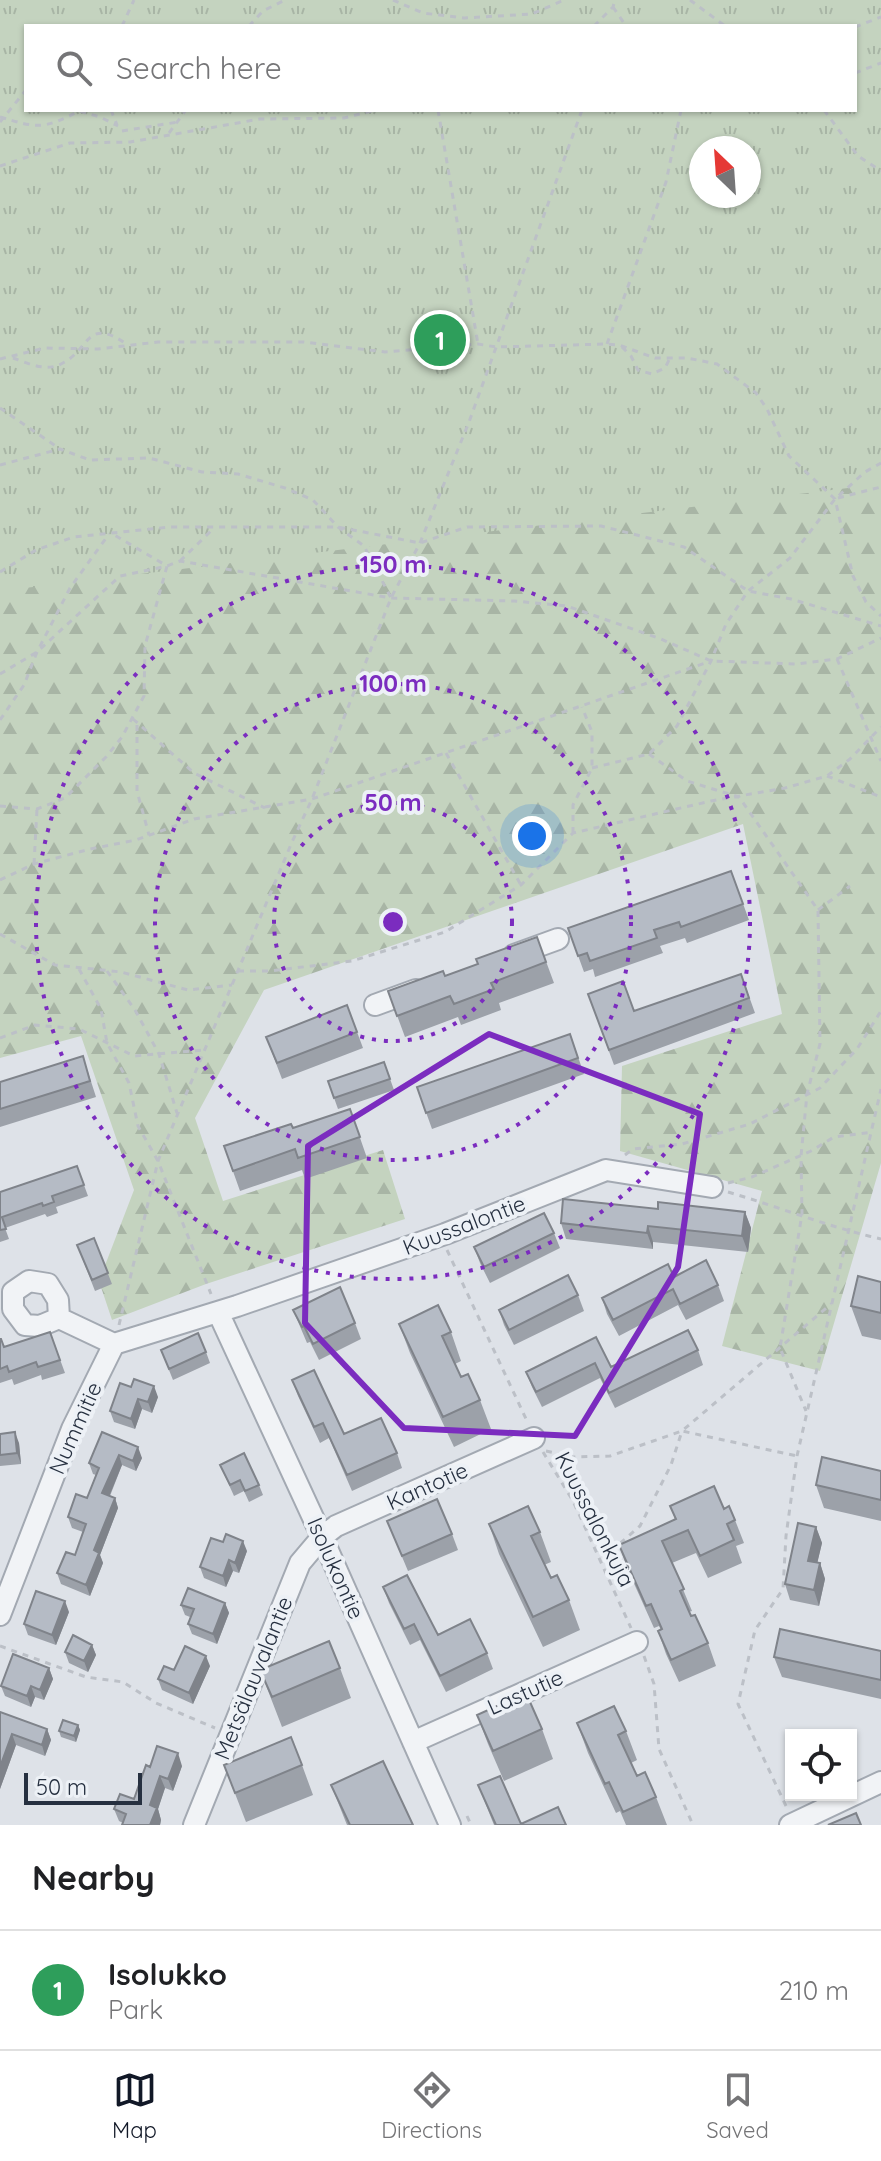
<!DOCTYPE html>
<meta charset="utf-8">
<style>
body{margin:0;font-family:Quicksand,sans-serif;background:#f2f2f2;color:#202124}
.controls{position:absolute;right:24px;bottom:24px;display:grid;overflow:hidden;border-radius:0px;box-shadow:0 2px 6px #0004}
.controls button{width:72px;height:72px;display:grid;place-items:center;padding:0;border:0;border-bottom:2px solid #e0e0e0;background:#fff;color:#202124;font:40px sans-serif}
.compass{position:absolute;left:689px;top:136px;width:72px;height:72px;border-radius:50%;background:#fff;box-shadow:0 2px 6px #0004;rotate:335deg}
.scale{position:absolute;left:24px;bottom:20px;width:118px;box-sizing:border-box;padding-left:8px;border:4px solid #263040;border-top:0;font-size:22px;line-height:28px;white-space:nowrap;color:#263040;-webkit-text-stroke:6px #edf1f6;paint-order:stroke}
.you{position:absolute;left:532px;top:836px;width:28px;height:28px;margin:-20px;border:6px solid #fff;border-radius:50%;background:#1a73e8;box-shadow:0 0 0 12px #1a73e833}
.badge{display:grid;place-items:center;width:52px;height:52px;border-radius:50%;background:#111827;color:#fff;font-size:26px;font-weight:700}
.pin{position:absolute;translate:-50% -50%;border:4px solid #fff;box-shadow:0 2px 8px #0006}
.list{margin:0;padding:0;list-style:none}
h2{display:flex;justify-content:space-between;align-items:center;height:104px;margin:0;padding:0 32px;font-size:34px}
h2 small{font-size:26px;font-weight:400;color:#757577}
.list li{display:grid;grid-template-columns:52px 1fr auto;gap:24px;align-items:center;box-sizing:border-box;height:120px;padding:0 32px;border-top:2px solid #e0e0e0}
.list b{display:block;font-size:30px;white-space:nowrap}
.list p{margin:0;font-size:26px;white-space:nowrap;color:#757577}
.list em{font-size:26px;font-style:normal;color:#757577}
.icon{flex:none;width:44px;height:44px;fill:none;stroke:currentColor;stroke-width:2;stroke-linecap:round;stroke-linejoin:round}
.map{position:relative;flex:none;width:881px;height:1825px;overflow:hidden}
.search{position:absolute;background:#fff;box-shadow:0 2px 6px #0004;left:24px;right:24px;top:24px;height:88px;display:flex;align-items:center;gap:20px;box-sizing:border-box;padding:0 28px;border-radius:0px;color:#757577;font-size:30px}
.sheet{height:224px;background:#fff}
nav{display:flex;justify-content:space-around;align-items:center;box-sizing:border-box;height:112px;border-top:2px solid #e0e0e0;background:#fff;font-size:22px;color:#757577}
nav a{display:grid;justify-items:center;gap:4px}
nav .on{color:#111827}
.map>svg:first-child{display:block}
</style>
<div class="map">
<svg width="881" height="1825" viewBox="0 0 881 1825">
<defs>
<pattern id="forest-firs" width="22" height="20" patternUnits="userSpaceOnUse" patternTransform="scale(2)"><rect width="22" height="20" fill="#c4d3bf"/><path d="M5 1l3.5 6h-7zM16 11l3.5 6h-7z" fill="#a8b5a5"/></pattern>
<pattern id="park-tufts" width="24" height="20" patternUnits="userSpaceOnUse" patternTransform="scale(2)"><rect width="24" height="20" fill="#c4d3bf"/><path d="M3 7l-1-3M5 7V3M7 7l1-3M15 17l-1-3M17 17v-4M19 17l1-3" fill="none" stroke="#a8b5a5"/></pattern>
</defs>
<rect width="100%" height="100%" fill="#dee2e8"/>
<path fill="url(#forest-firs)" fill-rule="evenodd" d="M0,0h881v1163l-61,208 -98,-25 40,-155 -142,-40 2,-85 160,-52 -39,-190 -479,166 -69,128 28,83 160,-51 22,69 -199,65 -94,36 -13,-39 35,-91 -53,-154 -81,22zM26,26h829v84h-829zM701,148h48v48h-48z"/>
<path fill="url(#park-tufts)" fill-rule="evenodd" d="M0,0h881v484l-881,107zM26,26h829v84h-829zM701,148h48v48h-48z"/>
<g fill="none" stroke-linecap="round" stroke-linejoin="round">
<defs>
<path id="minor" d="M514,955l44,-16
M375,1005l41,-15
M218,1312l104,225 128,288
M59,1318l-19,8 -15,-1 -12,-16v-17l16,-11 19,3 10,16 1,18 55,26
M0,1615l72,-186 42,-85 123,-38 208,-72 161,-64 106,17
M413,1742l224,-100
M194,1825l106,-262 22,-26 14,-11 198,-88
M790,1825l91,-43"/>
</defs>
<use href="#minor" stroke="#a3a9b2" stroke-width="24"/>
<path stroke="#bcc0c7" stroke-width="3" stroke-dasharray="6 6" stroke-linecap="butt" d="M393,0l30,13 41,5 68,-4 32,-14
M690,0l35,26
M613,7l13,19
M122,26l12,-26
M249,26l14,-15 22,-11
M594,26l19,-19 2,-7
M855,27l26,-10
M855,73l26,-10
M111,110l6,15
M438,110l40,234
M824,110l34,46 23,15
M0,117c37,11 43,13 79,-6l21,6 18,9
M0,122l26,-32
M122,131l56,-9
M169,133l17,-23
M0,166l70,-23 60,-1 130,-23 84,-1 31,-8
M607,344l59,-162 15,-72
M622,347l9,9 7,14 14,4 13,-6 5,-10
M13,358c14,5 33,14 48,6 30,-14 24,-49 67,-19
M0,359l45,-11 53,1 60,-7h146l81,10 93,-8 18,3 111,-3 12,1 36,13h32l30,6 39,29 11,16 22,47 46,43 18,77 13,26 15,14
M0,408l60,41
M0,465l60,-16 30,11 59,-2 53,14 36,2 47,14 28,12 25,27 26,19 27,52
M838,498l43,-11
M180,561l32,-31
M0,572l36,-22 38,-13 96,-10h168l82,16 47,-16 134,-1 83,21 64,44 43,8 90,27
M837,659l44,102
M0,674l37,-22 83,-76 47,-10 13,-5 211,37 123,3 53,5 94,33 50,22 85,3 41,-5 44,-21
M133,719l61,54 71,35
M0,720l24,-35 13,-33 33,-64 39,-54
M137,725v66l12,44
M446,753l75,132
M649,754l38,27 52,16 79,113 2,134 -13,50 -6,62 1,58 -22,134 26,63
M592,768l57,-14 28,-28 34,-65 15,-37 22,-33 42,-33 45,-59 30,-27 16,-9
M827,776l54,21
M0,806l37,3 28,-11 41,-41 16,-20 22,-41 1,-50 22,-80 -56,-33
M573,833v-28l19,-37v-36l-10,-25
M34,864l3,-55
M0,880l34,-16 56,-15 46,-9 58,-21 118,-20 399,-138
M818,910l32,-24
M0,934l55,31 66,7 67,18 44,-5
M79,969l22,40 6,34 22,40 9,43 20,35 53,133
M107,971l28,39 24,44 18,59
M238,971h32l82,-10 93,-29 76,-47 52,-52 138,-32 74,-13 42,-12 23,-17 31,-32
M0,1038l35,-13 44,4 55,27 69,-6
M625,1155l8,-6 49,-5 68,-20 70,-36 37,-39 24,-38
M728,1183l24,-6 59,-26 23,-14 39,-5
M728,1192c51,15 101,35 153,47
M447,1250l80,171
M119,1325l39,-164 134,-319 20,-43 79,-201 29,-55 49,-121 113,-312
M546,1451l27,6 37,-1 72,-25 149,-127
M543,1452l30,49 58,127
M610,1577l7,-31 23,-20 31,-61 11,-34 115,25
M0,1646l86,31 37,5 33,21 59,25
M644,1656l10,28 5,65 34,76
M786,1806l-48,-102 17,-74 28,-41 3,-53 11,-80 84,-367
M467,1816l4,9"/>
<use href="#minor" stroke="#f1f3f6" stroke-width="20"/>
</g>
<path fill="#9ca1a9" d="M731,871l18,49 -62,23 -2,-5 -25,8 3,7 -68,24 -2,-8 -9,3 -16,-44z
M537,937l17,46 -55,20 2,7 -40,15 -3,-8 -53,20 -17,-46 57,-15 33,-12z
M741,974l14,39 -141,52 -26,-71 46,17z
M347,1005l16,43 -81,31 -16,-42z
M570,1034l14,40 -152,55 -15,-42z
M384,1062l10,28 -56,19 -10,-28z
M88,1072l8,25 -96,30v-45z
M350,1109l17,49 -62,21 -3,-9 -62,21 -16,-45 69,-18z
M77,1166l11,30 -32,11 2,6 -11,4 -2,-3 -40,14 4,11 -9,3v-50z
M658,1209l87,3 6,16 -3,24 -95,-10v7l-87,-10 -5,-16z
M554,1233l6,15 -70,35 -10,-20 -6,-16z
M94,1238l18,46 -17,7 -18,-46z
M674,1277l44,8 6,16 -38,19 -8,-15 -59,31 -12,-22 -5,-16z
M881,1282v58l-19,-4 -11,-30z
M578,1295l6,16 -70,34 -10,-20 -5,-15z
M293,1310l62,13 6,16 -42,21 -9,-18 -3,1z
M399,1324l52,8 10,29 -6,3 6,13 19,23 11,29 -37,18 -44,-94z
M50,1332l15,41 -23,7 -1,-5 -27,10 -2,-6 -12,4v-44l4,8z
M596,1337l15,30 87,-17 5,15 -88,43 -15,-30 -58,29 -10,-20 -6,-15z
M161,1350l45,2 4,11 -37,17z
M292,1380l52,54 53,19 5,15 -50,23 -23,-53 -9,5 -22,-47z
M120,1383l38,14 -6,16 -10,-4 -7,20 -21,-7 -4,-11z
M102,1432l40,26 -6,13 -14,-6 -12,31 5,2 3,10 -18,47 3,8 -13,33 -29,-12 -4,-11 18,-18 8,-23 -11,-4 -4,-11 19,-19 9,-23 -3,-1 -4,-11z
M0,1434l19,9 2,21 -21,2z
M220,1465l39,20 4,10 -14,7 -5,-11 -10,5z
M881,1471v50l-57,-13 -8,-23z
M670,1506l54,3 11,11 9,23 -8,3 6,17 -34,15 -12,-25 -24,10 20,48 -3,1 19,31 8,23 -37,16 -13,-28 -8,-23 3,-1 -2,-4 -5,2 -27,-60 -8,-23 56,-26z
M387,1521l65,13 6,16 -50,21z
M489,1524l51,8 11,30 -7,3 7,13 18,22 11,30 -37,17 -44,-93z
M816,1527l6,16 -5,20h3l5,16 -6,27 -29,-6 -5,-16z
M247,1551l-8,22 -6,-2 -7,16 -22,-9 -4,-11z
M383,1587l55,48 49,18 6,16 -47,23 -26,-52 -10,5 -21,-42z
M225,1603l4,10 -12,31 -25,-10 -4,-10 2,-7 -5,-2 -4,-10z
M69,1612l-13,33 -28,-10 -4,-11z
M92,1645l4,10 -8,17 -19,-9 -4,-11z
M881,1651v48l-99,-22 -8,-20z
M210,1666l-17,38 -31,-14 -4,-11 16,-9z
M49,1668l4,11 -9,21 -9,-3 -4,10 -26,-11 -4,-10z
M340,1668l11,30 -69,29 -22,-57z
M0,1712l47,17 4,11 -6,16 -29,-11 -16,44z
M477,1715l65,14 11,30 -49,22 -16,-37z
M577,1723l49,8 11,29 -6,3 6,13 19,21 11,28h-41l-6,-14 -4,2 -28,-60z
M78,1725l2,5 -4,12 -15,-5 -2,-6z
M224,1765h78l11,30 -67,27z
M182,1766l-9,25 -8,-3 -7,21 3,11 -1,5h-38l1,-2 -4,-2 -5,-12 20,-10 16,-32z
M331,1785l82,40h-66z
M478,1785l43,39 45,1h-72z"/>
<path fill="#7f838a" d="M745,1212l6,16 -3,24 -6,-16z
M648,1226l5,16v7l-6,-16z
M154,1386l4,11 -6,16 -4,-11z
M138,1399l4,10 -7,20 -4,-10z
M15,1432l4,11 2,21 -4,-11z
M138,1447l4,11 -6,13 -3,-10z
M119,1455l3,10 -16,39 -4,-11z
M115,1498l3,10 -18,47 3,8 -13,33 -4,-11 8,-35z
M816,1527l6,16 -8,34 -6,-16z
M243,1541l4,10 -8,22 -4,-10z
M229,1560l4,11 -7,16 -3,-11z
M820,1563l5,16 -6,27 -5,-16z
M65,1601l4,11 -13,33 -4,-10z
M225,1603l4,10 -12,31 -4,-10z
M92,1645l4,10 -8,17 -4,-11z
M206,1656l4,10 -17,38 -4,-11z
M49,1668l4,11 -9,21 -4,-10z
M31,1686l4,11 -4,10 -4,-11z
M78,1725l2,5 -4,12 -2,-6z
M47,1729l4,11 -6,16 -3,-11z
M12,1734l4,11 -16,44v-22z
M178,1753l4,13 -9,25 -5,-12z
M160,1776l5,12 -7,21 3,11 -1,5h-10v-20z"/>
<path fill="#b5bbc5" stroke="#7f838a" stroke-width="2" d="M731,871l12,33 -62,23 -2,-5 -25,8 3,8 -67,23 -3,-8 -9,3 -10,-28z
M537,937l9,25 -55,21 3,6 -40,15 -4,-8 -53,20 -9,-25 55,-20 2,5 33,-12 -2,-5z
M741,974l8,24 -140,52 -21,-56 35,-13 11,30z
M347,1005l10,27 -80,31 -11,-26z
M570,1034l8,24 -152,55 -9,-26z
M83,1056l7,25 -90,28v-27z
M384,1062l6,17 -56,19 -6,-17z
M350,1109l10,28 -62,21 -3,-9 -62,22 -9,-25 67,-22 2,4z
M77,1166l7,19 -32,11 2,6 -11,4 -1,-3 -40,14 4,12 -6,1v-38z
M563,1199l95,10v-7l87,10 -3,24 -94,-10 -1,7 -86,-10z
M544,1213l10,20 -70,34 -10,-20z
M94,1238l14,35 -16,7 -15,-35z
M706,1260l12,25 -38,19 -7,-15 -60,31 -11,-22 66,-34 6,13z
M568,1275l10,20 -69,35 -10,-20z
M858,1276l23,6v31l-30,-7z
M340,1287l15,36 -42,21 -9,-18 -2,1 -9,-17z
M438,1305l13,27 -9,4 19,41 7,-3 12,26 -37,17 -44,-93z
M688,1330l10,20 -89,43 -14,-30 -59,29 -10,-20 70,-35 15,30z
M50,1332l10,28 -22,7 -2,-5 -27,10 -2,-6 -7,3v-30h1l3,8z
M198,1333l8,19 -37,17 -8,-19z
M314,1370l30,64 37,-16 16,35 -50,22 -24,-52 -9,4 -22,-47z
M134,1379l20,7 -6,16 -10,-3 -7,20 -21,-8 10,-28 11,4z
M15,1432l2,21 -17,2v-21z
M102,1432l36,15 -5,14 -14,-6 -17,38 13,5 -21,52 5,3 -13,32 -29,-12 9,-21 9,3 11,-31 -18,-7 8,-23 11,4 12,-30 -10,-5z
M244,1453l15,32 -14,6 -5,-11 -10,5 -10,-20z
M822,1457l59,14v29l-65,-15z
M714,1486l10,23 5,-3 6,14 -8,4 7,16 -34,16 -12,-26 -26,11 22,48 -4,2 11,25 4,-1 13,28 -37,17 -13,-29 4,-2 -11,-25 -5,2 -27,-61 57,-26 -6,-13z
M437,1499l15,35 -50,22 -15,-35z
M528,1506l12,26 -9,4 20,42 6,-3 12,25 -36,17 -44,-93z
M798,1523l18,4 -8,34 12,2 -6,27 -29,-6z
M226,1534l17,7 -8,22 -6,-3 -6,16 -23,-9 11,-29 12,4z
M407,1575l31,60 32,-16 17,34 -47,23 -26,-52 -10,5 -21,-42z
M188,1588l37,15 -12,31 -25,-10 6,-15 -13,-4z
M36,1591l29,10 -13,34 -28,-11z
M780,1629l101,22v29l-107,-23z
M73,1635l19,10 -8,16 -19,-9z
M329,1641l11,27 -68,29 -12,-27z
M185,1646l21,10 -17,37 -31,-14 6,-13 10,4z
M13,1654l36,14 -9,22 -9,-4 -4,10 -26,-10z
M526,1693l16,36 -49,22 -16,-36z
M614,1706l12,25 -8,4 19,41 8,-4 11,25 -33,15 -14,-30 -4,2 -28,-61z
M0,1712l47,17 -5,16 -30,-11 -12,33z
M63,1720l15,5 -4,11 -15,-5z
M291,1737l11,28 -67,28 -11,-28z
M157,1746l21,7 -10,26 -8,-3 -10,29 7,3 -7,17h-28l4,-11 -12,-5 6,-15 14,5 12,-34 4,2z
M383,1761l30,64h-63l-19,-40z
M500,1776l21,48 37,-17 8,18h-70l-18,-40z
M856,1813l5,12h-33z"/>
<path fill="none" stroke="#7b2cbf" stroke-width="6" stroke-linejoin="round" d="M489,1034l211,80 -22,153 -103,169 -171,-8 -99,-105 3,-177z"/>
<g fill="none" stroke="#7b2cbf" stroke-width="4" stroke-dasharray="4 8">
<circle cx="393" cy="922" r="119"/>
<circle cx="393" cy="922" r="238"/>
<circle cx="393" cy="922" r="357"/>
</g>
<g text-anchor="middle" stroke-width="8" stroke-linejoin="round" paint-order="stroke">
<g font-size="22" fill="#263040" stroke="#edf1f6">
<text transform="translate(464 1225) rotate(-21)" y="8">Kuussalontie</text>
<text transform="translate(75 1428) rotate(-66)" y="8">Nummitie</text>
<text transform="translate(427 1486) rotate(-24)" y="8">Kantotie</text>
<text transform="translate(595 1519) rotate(63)" y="8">Kuussalonkuja</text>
<text transform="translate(336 1568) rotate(66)" y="8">Isolukontie</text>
<text transform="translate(253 1678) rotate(-68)" y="8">Metsälauvalantie</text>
<text transform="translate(525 1692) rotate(-24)" y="8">Lastutie</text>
</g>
</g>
<circle cx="393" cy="922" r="12" fill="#7b2cbf" stroke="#edf1f6" stroke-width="4"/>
<g font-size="24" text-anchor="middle" font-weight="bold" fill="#7b2cbf" stroke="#edf1f6" stroke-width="8" stroke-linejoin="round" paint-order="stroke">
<text x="393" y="573">150 m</text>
<text x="393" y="692">100 m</text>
<text x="393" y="811">50 m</text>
</g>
</svg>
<div class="controls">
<button><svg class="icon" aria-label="locate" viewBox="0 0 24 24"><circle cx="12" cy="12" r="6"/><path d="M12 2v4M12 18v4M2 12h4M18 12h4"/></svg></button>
</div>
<svg class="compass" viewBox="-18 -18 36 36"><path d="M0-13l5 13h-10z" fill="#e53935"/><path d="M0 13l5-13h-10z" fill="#757577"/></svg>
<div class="scale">50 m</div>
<div class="you"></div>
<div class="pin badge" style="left:440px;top:340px;background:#2e9e5b">1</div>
<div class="search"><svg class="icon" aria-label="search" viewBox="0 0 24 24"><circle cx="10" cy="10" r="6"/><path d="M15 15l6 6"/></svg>Search here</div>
</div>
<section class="sheet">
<h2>Nearby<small></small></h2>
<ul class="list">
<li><span class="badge" style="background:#2e9e5b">1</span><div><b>Isolukko</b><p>Park</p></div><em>210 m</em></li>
</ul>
</section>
<nav>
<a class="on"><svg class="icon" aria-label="map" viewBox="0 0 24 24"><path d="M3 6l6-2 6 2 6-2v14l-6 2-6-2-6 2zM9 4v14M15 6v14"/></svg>Map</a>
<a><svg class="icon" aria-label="directions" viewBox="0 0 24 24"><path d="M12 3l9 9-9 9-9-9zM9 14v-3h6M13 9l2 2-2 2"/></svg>Directions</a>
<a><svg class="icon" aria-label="saved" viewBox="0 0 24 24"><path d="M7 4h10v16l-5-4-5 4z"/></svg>Saved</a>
</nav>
